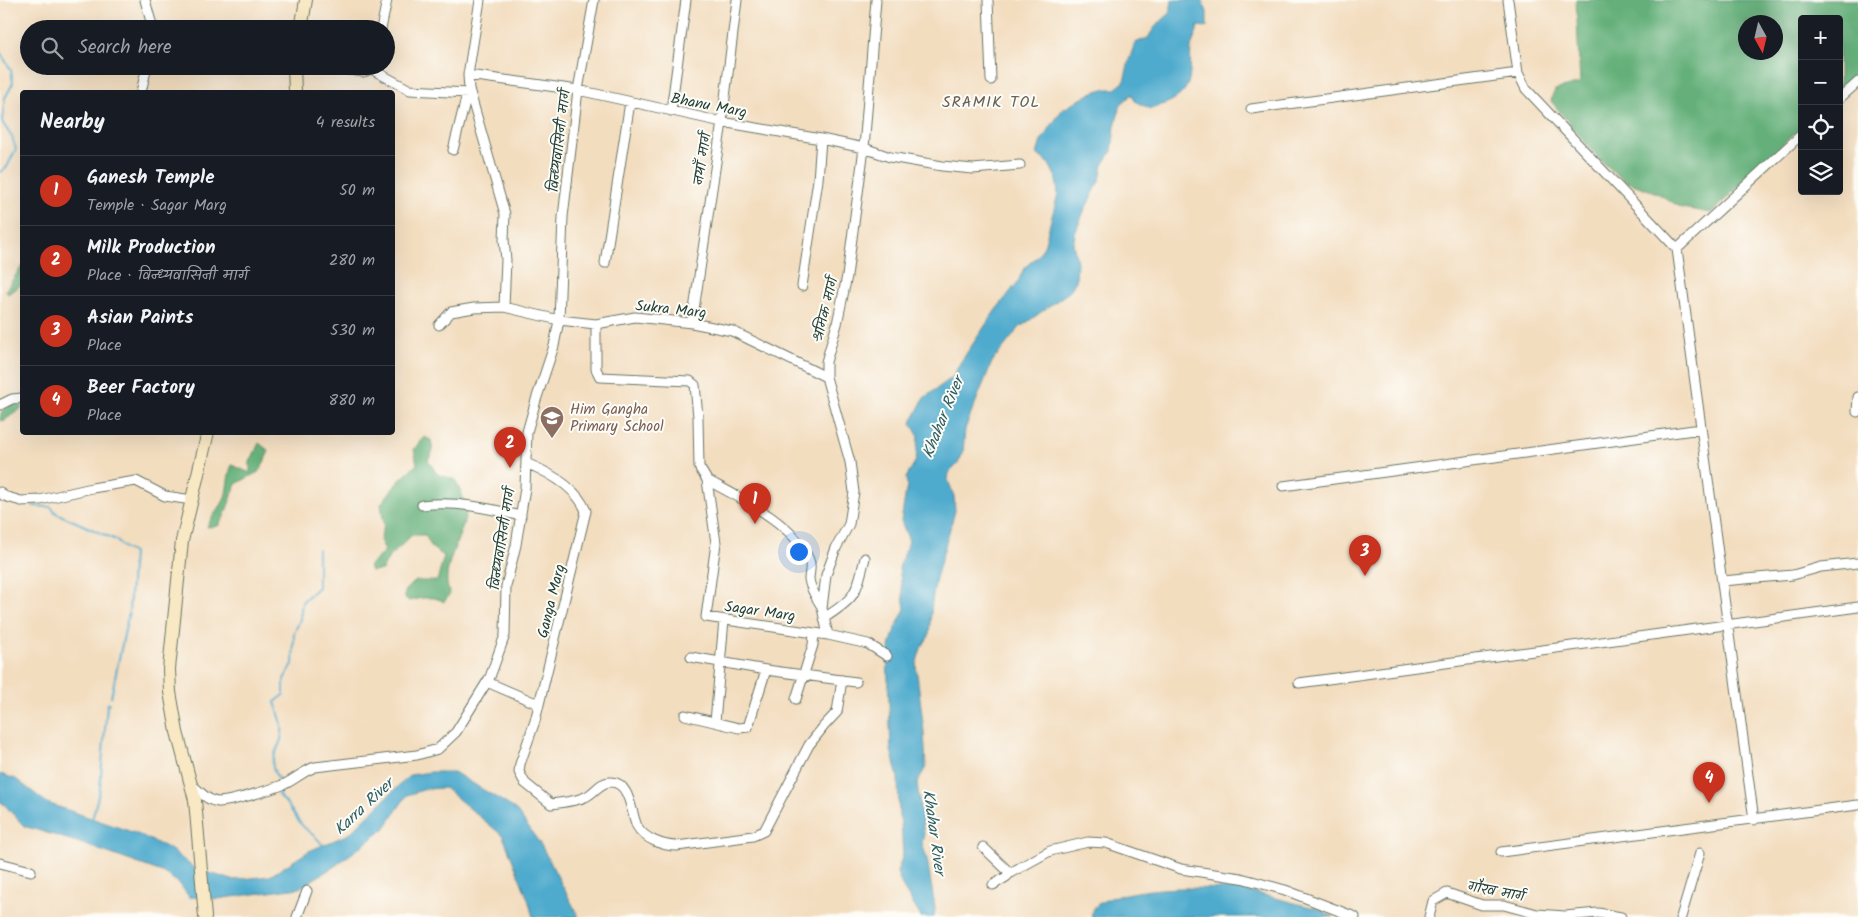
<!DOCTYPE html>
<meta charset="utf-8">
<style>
body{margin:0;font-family:Kalam,"Playpen Sans Deva",sans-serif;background:#242831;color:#f1f3f6}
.controls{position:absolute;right:15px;top:15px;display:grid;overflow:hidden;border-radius:5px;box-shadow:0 5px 20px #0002}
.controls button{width:45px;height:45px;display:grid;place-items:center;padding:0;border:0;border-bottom:1px solid #363941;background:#171b24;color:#f1f3f6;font:25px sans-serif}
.compass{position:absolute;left:1738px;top:15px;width:45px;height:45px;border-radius:50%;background:#171b24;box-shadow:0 5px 20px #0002;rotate:172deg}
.you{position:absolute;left:798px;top:551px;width:18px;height:18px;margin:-12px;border:4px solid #fff;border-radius:50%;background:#1a73e8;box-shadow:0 0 0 8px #1a73e833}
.badge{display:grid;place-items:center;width:32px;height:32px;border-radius:50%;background:#c8321e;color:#fff;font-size:16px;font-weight:700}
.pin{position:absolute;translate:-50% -41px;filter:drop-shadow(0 1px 2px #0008)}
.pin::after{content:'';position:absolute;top:26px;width:18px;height:15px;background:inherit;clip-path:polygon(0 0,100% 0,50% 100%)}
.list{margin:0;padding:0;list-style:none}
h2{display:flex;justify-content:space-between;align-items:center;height:65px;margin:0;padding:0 20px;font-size:21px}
h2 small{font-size:16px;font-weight:400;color:#9ea1a6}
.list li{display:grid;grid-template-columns:32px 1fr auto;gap:15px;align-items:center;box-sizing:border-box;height:70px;padding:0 20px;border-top:1px solid #363941}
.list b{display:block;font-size:19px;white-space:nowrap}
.list p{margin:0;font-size:16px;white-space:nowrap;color:#9ea1a6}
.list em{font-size:16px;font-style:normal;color:#9ea1a6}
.icon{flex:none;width:28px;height:28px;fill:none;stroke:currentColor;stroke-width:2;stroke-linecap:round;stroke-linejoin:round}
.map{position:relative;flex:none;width:1858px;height:917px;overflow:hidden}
.search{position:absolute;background:#171b24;box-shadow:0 5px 20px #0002;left:20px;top:20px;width:375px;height:55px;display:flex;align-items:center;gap:12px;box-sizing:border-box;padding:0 18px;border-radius:28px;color:#9ea1a6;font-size:19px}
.panel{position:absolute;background:#171b24;box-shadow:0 5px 20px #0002;left:20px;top:90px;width:375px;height:345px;border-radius:5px}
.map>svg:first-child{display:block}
</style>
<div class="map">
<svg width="1858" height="917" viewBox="0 0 1858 917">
<rect width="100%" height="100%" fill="#fdfcf7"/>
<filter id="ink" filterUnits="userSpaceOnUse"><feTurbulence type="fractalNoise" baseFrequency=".02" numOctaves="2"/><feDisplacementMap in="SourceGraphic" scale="10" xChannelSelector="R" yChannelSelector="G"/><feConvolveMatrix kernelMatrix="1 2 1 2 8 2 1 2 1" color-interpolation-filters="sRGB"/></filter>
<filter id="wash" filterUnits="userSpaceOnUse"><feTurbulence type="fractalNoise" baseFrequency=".0096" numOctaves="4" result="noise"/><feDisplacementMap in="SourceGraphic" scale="20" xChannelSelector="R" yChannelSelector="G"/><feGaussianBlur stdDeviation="1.12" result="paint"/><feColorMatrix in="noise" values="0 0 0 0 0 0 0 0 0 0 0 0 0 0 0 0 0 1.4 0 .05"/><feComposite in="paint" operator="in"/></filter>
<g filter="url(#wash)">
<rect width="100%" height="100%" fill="#f3ddbf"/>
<path fill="#65b07a" stroke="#427657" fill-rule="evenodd" d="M1576,0h282v72l-19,18v-71h-37v107l-91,87 -29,-5 -25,-15 -32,-12 -25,-21 -49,-59 4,-11 25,-7zM1746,22h30v30h-30z
M22,266v18l-14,10 -3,-3z
M22,400v8l-17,12 -5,1c0,-16 10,-16 22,-21z
M424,437l7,3 2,11 -5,9 9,14 19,6c2,9 11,21 10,30 -2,24 -21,50 -19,73 0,3 2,8 3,11l-6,8c-10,-7 -24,-4 -35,-1l-5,-4 2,-8 10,-8h21l7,-25 -12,-8 -7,-13h-13l-23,22 -7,13 -11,1 -2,-6 7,-5 9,-10 -5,-10 4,-15 -3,-21 16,-21 20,-19 -3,-15z
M259,443l10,8 -9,20 -24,13 -12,33 -6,9 -11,1c5,-12 12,-17 17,-27 4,-10 3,-24 8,-35l18,8v-11z"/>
<path fill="#4fabcd" stroke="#377480" d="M1172,0h30l5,12v15l-9,-1c-1,8 -6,16 -7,22 -1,8 0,16 -1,24 -1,25 -20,30 -39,37l-15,-7 -5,-8 -4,5 -6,5 -6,22 -3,25 -9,14 -3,15 -16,31 -8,20 -3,13 4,18 -1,19 -7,11 -50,36 -27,34 -27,67 -2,24 -6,12 -8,8 -1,7 6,16 1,15 -19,67 -4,23 -3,35 -8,12 -5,17 8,67 2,35 -9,16 7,51 -2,9 5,16 8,49 -1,9h-13l-19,-31 -5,-14 6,-17 -2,-33 -2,-5 -1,-40 -7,-27 -4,-94 8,-27 10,-20 -6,-41 10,-27 -8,-20 6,-36 -1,-7 10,-18 1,-10 1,-15 -7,-12 13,-25 29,-21 7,-14 35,-52 23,-29 6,-14 14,-12 6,-10 14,-52 -2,-16 -7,-14 -12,-10 4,-13 21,-31 29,-17 12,-4h12l9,-7 5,-22 6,-17 13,-5 6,-10 16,-15z
M431,772h23l61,37 26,36 38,72h-46l-5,-18 -25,-63 -58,-48 -19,1 -19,6 -23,34 -49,37 -36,22 -82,11 -28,-2 -10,-14 -17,-11 -85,-30 -53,-16 -20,-22 -4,-1v-29l16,5 31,24 88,30 35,16 24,19 38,12 38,-4 39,-25 40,-17 61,-59z
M1184,888l55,1 80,20 14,8h-242c1,-3 1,-5 2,-8 12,-17 71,-21 91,-21z"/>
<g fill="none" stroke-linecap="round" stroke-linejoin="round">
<path stroke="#4fabcd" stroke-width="2" d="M0,52l11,18 2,13 -8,15 -3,24 10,15 4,12 -9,18 -7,5
M33,506l18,1 5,6 60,27 8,8 9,5 -4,58 -18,86
M281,782c-21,-25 4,-30 1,-56 -1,-8 -5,-17 -7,-24l9,-7v-16l9,-15 1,-31 6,-13 2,-18 16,-15v-38
M283,788l-5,7c12,10 14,18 23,29 7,9 16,11 23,23
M92,820l8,-32 7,-83 2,-2"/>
</g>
</g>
<g filter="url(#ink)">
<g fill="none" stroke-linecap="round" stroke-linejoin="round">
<defs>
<path id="minor" d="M145,0l8,29
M480,0l-12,75 110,15 144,32 99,17 43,9 26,9 52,9 31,3 47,-4
M876,0l-12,148 -17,128 -10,48 -11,38v15l24,85 4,30 -5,32 -13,24 -10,27 -4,33 6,27 40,9 19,12
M988,0l3,80
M1508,0l10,73 8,16 151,160
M381,29l6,-29
M319,66l45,6 7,-3 2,-3
M371,69l39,21 58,3
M468,75l1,14 36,125 -1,26 2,20 -2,47
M141,92l6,-26
M1839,99l19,-17
M1251,109l267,-36
M671,111l15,-111
M453,150l15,-60
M605,263l25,-161
M802,286l16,-106 3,-41
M692,323l30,-201 15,-122
M596,324v45l4,8 90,4 5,4 3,32 1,50 8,13c33,18 88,44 102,80 3,6 0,13 0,19 1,10 8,20 13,28
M439,325l12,-13 23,-4 30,-1 55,13 37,4 39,-7 57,6 40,8 94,46
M0,405l12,-6 10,-1
M1857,412l1,-15
M526,463c22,9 51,25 60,48l-51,210 -15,43 -1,8 6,11 26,21c12,-2 23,-2 34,-7 9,-3 15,-16 26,-15 19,0 20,31 26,44 7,13 26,20 40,20l76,-10 11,-5 45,-86 15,-19 13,-14 5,-32
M707,480l9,63 -10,74 122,18
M1283,486l418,-57
M0,492l4,4 17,5 19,-1 52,-12 44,-7 29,15 27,4
M422,505c34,-4 66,3 99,11
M1722,581l71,-6 28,-8 37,-4
M824,618c32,-20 32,-24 41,-60
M691,657l75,13 90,12
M487,682l51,22
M1299,683l559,-76
M796,699l17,-54 1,-12
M685,715l54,13 9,-1 18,-57
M715,722l9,-102
M192,785c8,6 15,16 26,17 12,0 55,-13 67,-18 10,-5 19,-13 30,-17l102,-12 21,-6 18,-17 34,-55 15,-42 1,-49 10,-41 9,-57 2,-56 9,-32 18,-54 5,-26 4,-103 15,-127 16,-90
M1754,820l-77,-571 125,-115
M983,847l27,26
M1501,852l357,-47
M0,863l31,8
M993,885l13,-8 4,-4 40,-22 38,-9 18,1 75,26 60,9 44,12 70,27
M297,917l10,-26
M1429,917l4,-16 14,-8 35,12h22l33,9 28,2 33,-3 23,4
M1681,917l19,-64"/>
<path id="secondary" d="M301,29l5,-29
M294,66l1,26
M205,917l-10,-117 -18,-68 -7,-40 -1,-23 13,-128 26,-109"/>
</defs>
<use href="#minor" stroke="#697565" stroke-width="11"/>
<use href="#secondary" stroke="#697565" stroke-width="14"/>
<use href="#minor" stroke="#fff" stroke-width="9"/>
<use href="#secondary" stroke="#f8e8c3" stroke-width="12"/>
</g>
</g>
<defs>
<symbol id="school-pin" viewBox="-11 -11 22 30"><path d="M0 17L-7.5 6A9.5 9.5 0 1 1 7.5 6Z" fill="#8d6e63" stroke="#fdfcf7"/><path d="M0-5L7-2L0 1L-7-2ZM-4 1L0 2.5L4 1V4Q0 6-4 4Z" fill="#fff"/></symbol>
</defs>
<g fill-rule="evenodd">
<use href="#school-pin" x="538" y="404" width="28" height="38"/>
</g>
<g text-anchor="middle" stroke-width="4" stroke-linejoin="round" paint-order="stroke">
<g font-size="15" fill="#1f3d34" stroke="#fdfcf7">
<text transform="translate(709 105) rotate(11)" y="5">Bhanu Marg</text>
<text transform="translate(559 141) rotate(-83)" y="5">विन्ध्यवासिनी मार्ग</text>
<text transform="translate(702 159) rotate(-81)" y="5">नयाँ मार्ग</text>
<text transform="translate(671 309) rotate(6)" y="5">Sukra Marg</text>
<text transform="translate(825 310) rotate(-76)" y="5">श्रमिक मार्ग</text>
<text transform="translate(502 539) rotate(-81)" y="5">विन्ध्यवासिनी मार्ग</text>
<text transform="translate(551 601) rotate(-76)" y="5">Ganga Marg</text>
<text transform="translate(760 611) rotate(8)" y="5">Sagar Marg</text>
<text transform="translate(1496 891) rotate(11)" y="5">गौरव मार्ग</text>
</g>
<g font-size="15" fill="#785e54" stroke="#fdfcf7" text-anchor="start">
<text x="570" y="414">Him Gangha<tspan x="570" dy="17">Primary School</tspan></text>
</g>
<g font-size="16" letter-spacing="1" fill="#696155" stroke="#fdfcf7">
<text x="991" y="107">SRAMIK TOL</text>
</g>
<g font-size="16" font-style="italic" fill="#2d5e62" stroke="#fdfcf7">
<text transform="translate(942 417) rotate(-68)" y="6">Khahar River</text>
<text transform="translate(363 806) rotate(-43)" y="6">Karra River</text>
<text transform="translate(935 832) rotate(82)" y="6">Khahar River</text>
</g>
</g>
</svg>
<div class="controls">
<button>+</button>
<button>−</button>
<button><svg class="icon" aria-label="locate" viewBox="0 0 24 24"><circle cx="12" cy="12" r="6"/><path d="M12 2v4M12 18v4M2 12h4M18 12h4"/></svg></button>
<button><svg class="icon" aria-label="layers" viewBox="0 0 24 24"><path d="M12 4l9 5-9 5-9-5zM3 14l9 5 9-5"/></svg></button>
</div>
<svg class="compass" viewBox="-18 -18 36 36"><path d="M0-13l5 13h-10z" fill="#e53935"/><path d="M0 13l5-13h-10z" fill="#9ea1a6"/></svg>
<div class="you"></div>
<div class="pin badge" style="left:755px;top:524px">1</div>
<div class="pin badge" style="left:510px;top:468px">2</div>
<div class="pin badge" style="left:1365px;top:576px">3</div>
<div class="pin badge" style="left:1709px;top:803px">4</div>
<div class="search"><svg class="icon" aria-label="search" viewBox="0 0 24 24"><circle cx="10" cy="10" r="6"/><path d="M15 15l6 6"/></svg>Search here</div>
<section class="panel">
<h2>Nearby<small>4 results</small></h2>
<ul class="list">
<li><span class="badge">1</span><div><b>Ganesh Temple</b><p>Temple · Sagar Marg</p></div><em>50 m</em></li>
<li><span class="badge">2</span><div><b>Milk Production</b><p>Place · विन्ध्यवासिनी मार्ग</p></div><em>280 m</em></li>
<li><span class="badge">3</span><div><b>Asian Paints</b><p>Place</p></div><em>530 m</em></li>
<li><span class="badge">4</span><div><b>Beer Factory</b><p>Place</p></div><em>880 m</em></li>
</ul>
</section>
</div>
